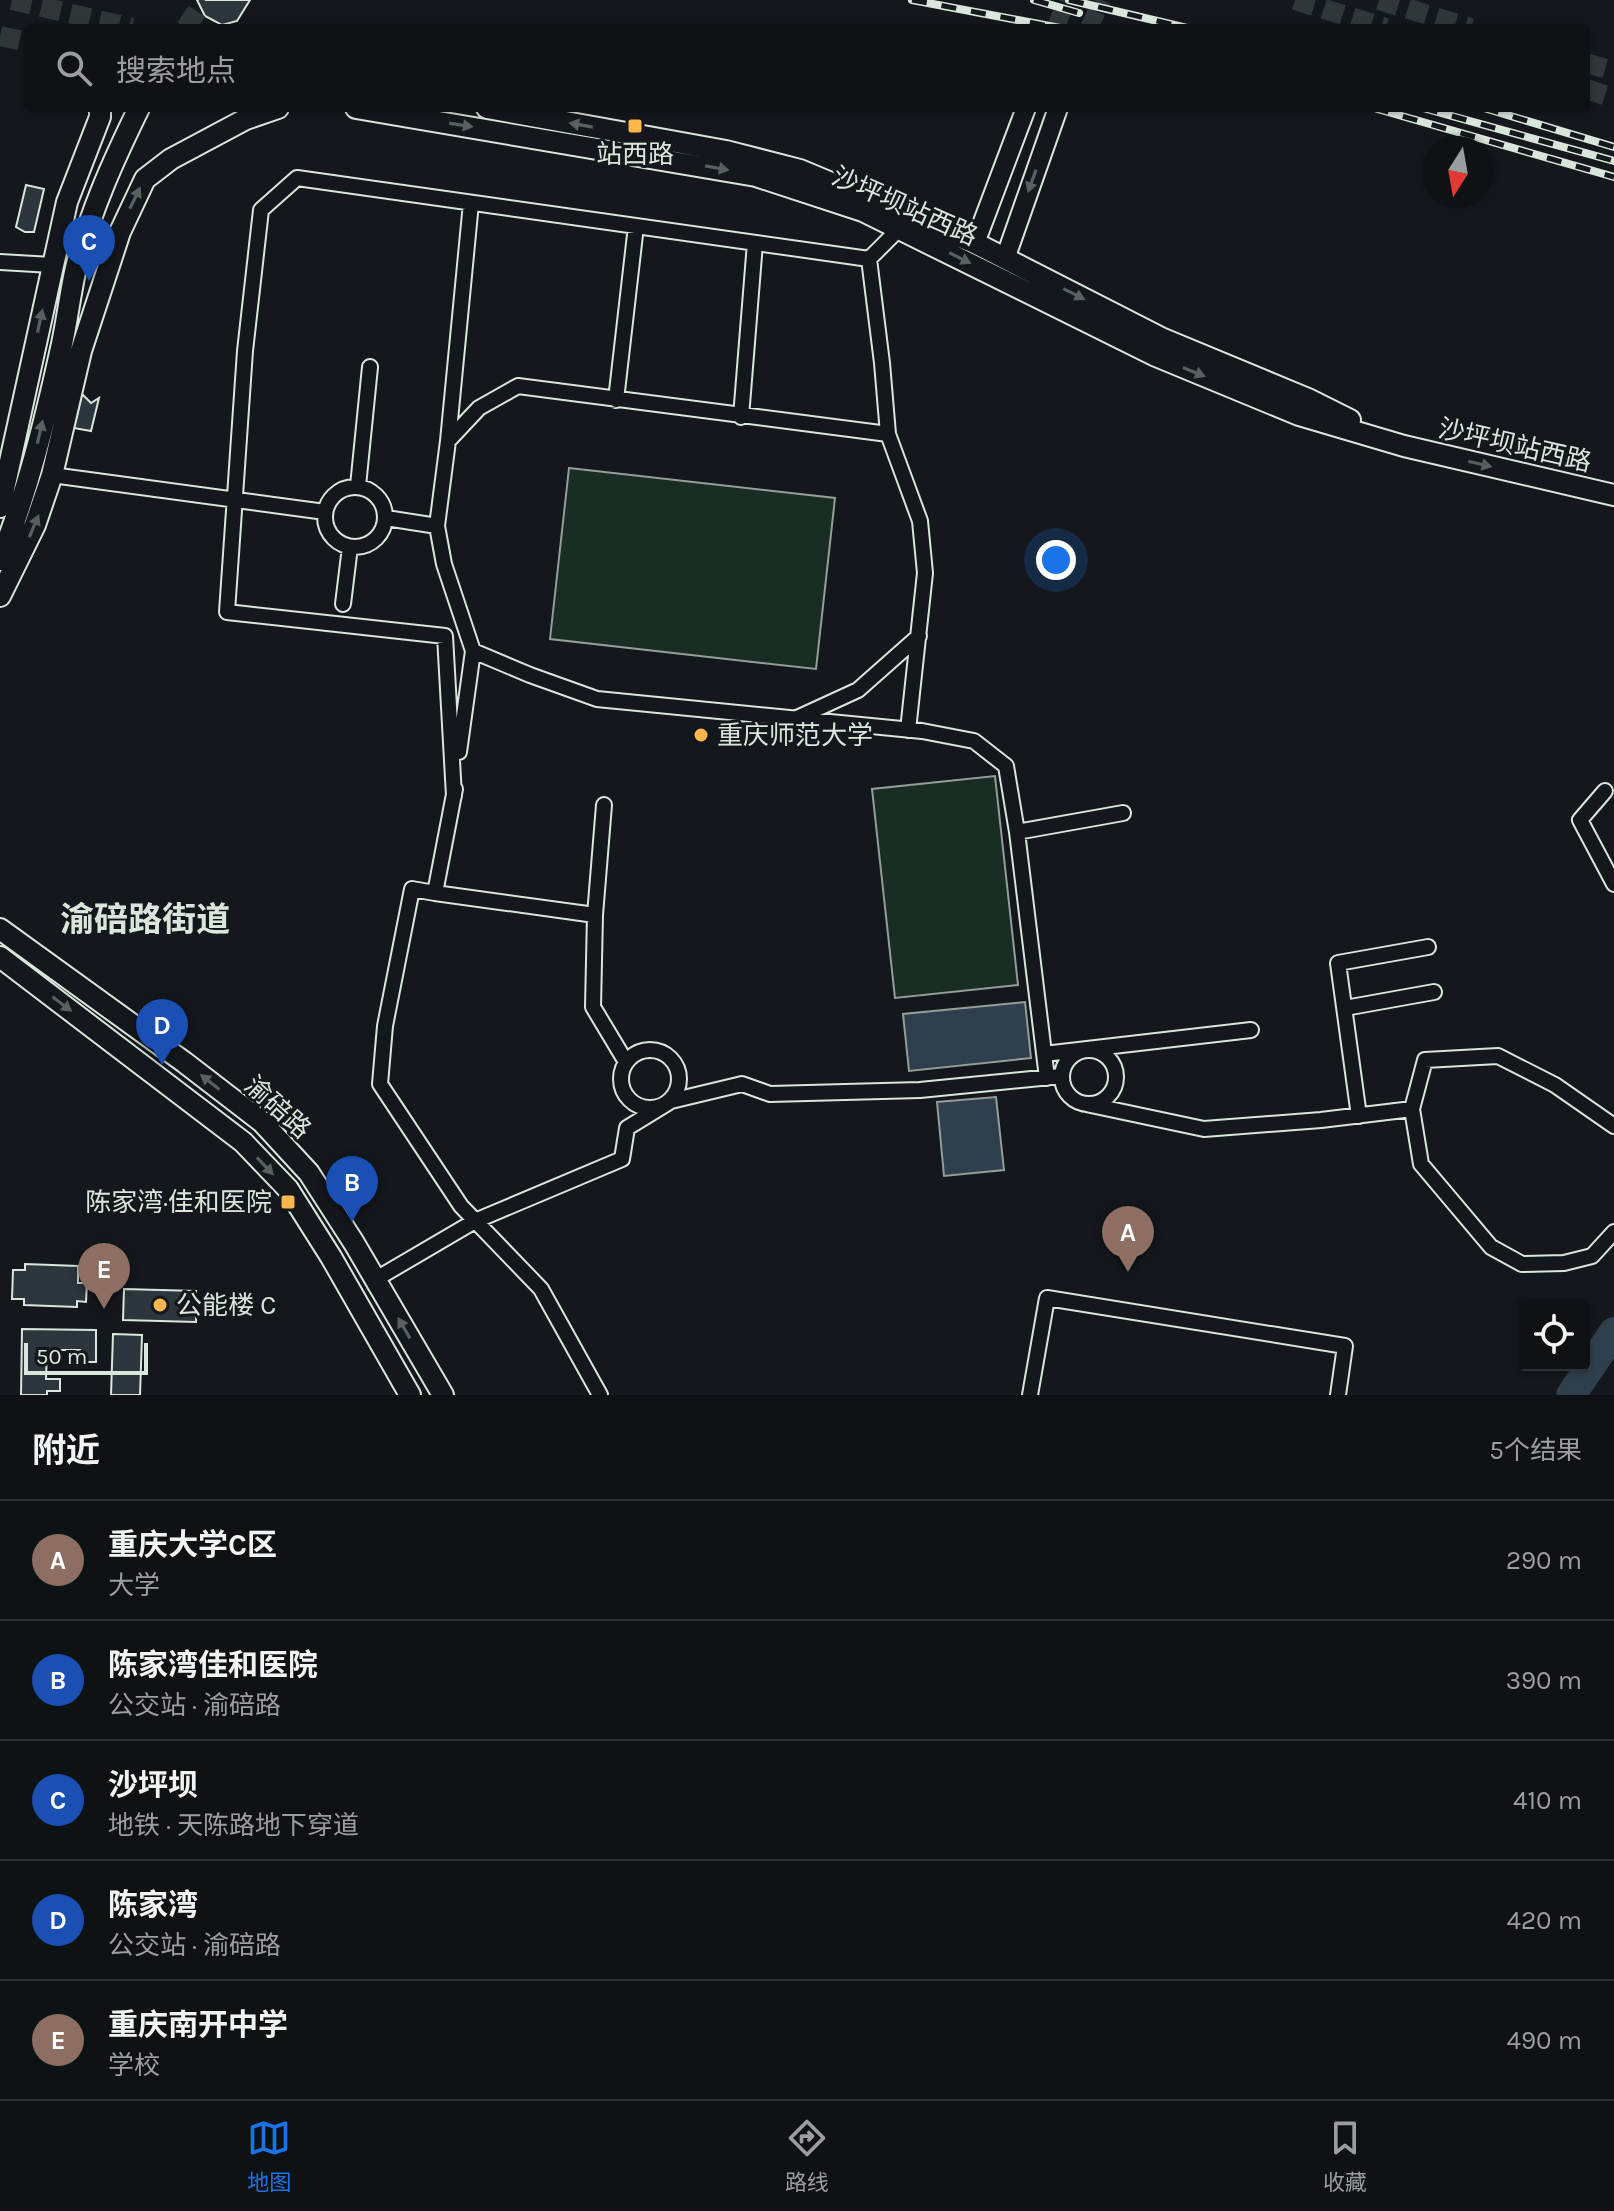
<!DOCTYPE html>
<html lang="zh">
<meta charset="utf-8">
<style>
body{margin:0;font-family:Karla,"Noto Sans SC",sans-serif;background:#1d2022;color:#f1f3f6}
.controls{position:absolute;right:24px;bottom:24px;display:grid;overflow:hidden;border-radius:8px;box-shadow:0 2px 6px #0004}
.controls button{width:72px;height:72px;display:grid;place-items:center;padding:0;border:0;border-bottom:2px solid #2f3234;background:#0f1215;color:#f1f3f6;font:40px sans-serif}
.compass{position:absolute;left:1422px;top:136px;width:72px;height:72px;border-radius:50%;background:#0f1215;box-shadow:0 2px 6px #0004;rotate:191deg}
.scale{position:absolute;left:24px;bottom:20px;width:124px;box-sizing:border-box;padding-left:8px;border:4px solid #d8e6dc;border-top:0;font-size:22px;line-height:28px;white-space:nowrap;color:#d8e6dc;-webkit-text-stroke:6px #14181c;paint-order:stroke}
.you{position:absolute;left:1056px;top:560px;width:28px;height:28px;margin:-20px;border:6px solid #fff;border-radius:50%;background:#1a73e8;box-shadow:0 0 0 12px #1a73e833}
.badge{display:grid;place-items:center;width:52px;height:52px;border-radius:50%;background:#1a73e8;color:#fff;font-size:26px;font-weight:700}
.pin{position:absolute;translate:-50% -66px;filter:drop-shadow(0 2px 4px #0008)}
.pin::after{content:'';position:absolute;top:42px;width:28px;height:24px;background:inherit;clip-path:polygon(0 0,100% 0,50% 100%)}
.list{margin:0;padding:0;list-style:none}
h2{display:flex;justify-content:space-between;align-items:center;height:104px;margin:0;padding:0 32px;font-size:34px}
h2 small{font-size:26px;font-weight:400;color:#9b9ea0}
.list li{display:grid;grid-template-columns:52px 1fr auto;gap:24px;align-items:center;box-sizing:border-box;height:120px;padding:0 32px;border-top:2px solid #2f3234}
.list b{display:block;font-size:30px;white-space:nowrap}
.list p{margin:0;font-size:26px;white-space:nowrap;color:#9b9ea0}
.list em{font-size:26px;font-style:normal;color:#9b9ea0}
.icon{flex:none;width:44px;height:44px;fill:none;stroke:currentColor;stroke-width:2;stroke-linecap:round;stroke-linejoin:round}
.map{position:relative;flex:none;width:1614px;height:1395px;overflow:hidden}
.search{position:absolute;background:#0f1215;box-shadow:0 2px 6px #0004;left:24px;right:24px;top:24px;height:88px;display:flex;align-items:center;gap:20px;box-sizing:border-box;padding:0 28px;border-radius:8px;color:#9b9ea0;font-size:30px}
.sheet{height:704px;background:#0f1215}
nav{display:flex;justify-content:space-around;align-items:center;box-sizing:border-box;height:112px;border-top:2px solid #2f3234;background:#0f1215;font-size:22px;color:#9b9ea0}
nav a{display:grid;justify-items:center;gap:4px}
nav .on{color:#1a73e8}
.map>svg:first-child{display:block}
</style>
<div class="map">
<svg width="1614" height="1395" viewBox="0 0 1614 1395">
<rect width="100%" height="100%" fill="#14181c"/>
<path fill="#1a2d24" stroke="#939e99" stroke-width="2" d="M569,468l266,30 -19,171 -266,-30z
M995,776l23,209 -123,13 -23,-209z"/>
<path fill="#2f3f4d" stroke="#939e99" stroke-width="2" d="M1025,1002l6,56 -122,13 -6,-57z
M996,1097l8,73 -60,6 -7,-74z"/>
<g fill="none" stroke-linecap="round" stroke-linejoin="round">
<path stroke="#2f3f4d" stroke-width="30" d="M1571,1395l43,-63"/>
</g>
<path fill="#2c363c" stroke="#d8e6dc" stroke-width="2" d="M197,0h53l-13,21 -15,4 -17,-9z
M26,185l18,4 -10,43h-9l-9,-5z
M82,394l9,9 8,-5 -8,33 -17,-3z
M25,1264l53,2v17h9l-1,19 -9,-1v6l-53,-2v-6h-12l1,-29h12z
M124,1289l72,2v31l-73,-2z
M22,1329l74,1v32h-16v-12h-33l-1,29h14v12h-13v4h-26z
M113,1334l29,1 -2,60h-29z"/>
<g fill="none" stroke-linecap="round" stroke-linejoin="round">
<path stroke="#313739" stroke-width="18" stroke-dasharray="18 9" stroke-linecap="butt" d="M1056,28l10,-28
M1089,28l13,-28"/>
<path stroke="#313739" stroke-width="20" stroke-dasharray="20 10" stroke-linecap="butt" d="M12,0l120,28
M1295,0l91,28
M1379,0l92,28
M186,28l18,-28
M0,36l28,6
M1586,63l28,8
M1586,89l28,9"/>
<defs>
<path id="minor" d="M869,259l30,-30
M0,262l52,3
M616,400l20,-174
M741,417l14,-174
M448,441l23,-238
M52,475l273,37
M358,486l12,-119
M325 517a30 30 0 1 1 60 0a30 30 0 1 1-60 0Z
M386,518l51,8 7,38 29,87 57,24 67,24 325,32 52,10 32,25 11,66 30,246
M437,526l11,-85 31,-33 39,-22 370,48 32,87 5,52 -17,157
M343,604l7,-57
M797,718l61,-28 61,-54
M459,752l14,-101
M455,789l-20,104 160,22
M1605,791l-25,29 34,64
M454,796l-9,-160 -218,-24 18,-261 16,-141 36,-32 572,81 13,104 6,71
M604,805l-9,110 -2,92 33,55
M1017,832l106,-19
M435,893l-23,-4 -27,137 -5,58 81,122 80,83 59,106
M1345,1008l89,-16
M621 1079a29 29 0 1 1 58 0a29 29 0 1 1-58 0Z
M1062 1077a27 27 0 1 1 54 0a27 27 0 1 1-54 0Z
M1044,1054l207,-24
M1086,1104l118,25 117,-9 91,-11 9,55 70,83 31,17 42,-1 28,-7 22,-24
M1412,1109l13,-49 73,-4 57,29 59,41
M1359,1116l-21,-153 90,-16
M376,1279l99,-58 147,-62 5,-31 44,-27 71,-17 28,10 150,-4 141,-14
M1030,1395l17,-97 298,48 -7,49"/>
<path id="tertiary" d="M975,243l51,-135
M1005,259l53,-151"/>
<path id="secondary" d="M356,108l400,68 107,35 293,145 143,59 105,31 210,49
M487,108l239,43 74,19 175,73 186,95 147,61 42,21
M0,507l67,-305 33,-85v-9
M0,560c28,-69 46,-143 62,-216 5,-24 8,-48 13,-72 14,-58 38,-111 64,-164
M0,596l35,-71 17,-50 29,-124 39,-119 25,-53 26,-20 75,-40 32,-11
M0,929l184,133 78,60 47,51 45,70 89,152
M0,957l243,185 45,47 43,68 79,138"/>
</defs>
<use href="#minor" stroke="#d8e6dc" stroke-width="18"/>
<use href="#tertiary" stroke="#d8e6dc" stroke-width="22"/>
<use href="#secondary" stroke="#d8e6dc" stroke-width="24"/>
<use href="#minor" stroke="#14181c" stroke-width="14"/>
<use href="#tertiary" stroke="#14181c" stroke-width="18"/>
<use href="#secondary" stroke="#14181c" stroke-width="20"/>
<defs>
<path id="rail" d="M912,0l148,28
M1034,0l45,13
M1069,0l118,28
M1374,108l240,69
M1423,108l191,53
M1484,108l130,39"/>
</defs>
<use href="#rail" stroke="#d8e6dc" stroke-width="8"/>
<use href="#rail" stroke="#14181c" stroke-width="5" stroke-dasharray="15" stroke-linecap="butt"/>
</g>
<defs><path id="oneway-solid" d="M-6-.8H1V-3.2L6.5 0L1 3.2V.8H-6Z" transform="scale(2)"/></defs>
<g fill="#59605f">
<use href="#oneway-solid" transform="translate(461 125) rotate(9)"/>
<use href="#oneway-solid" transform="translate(581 125) rotate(-170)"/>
<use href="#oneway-solid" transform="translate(717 168) rotate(10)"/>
<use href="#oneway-solid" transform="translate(1032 181) rotate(110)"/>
<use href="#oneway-solid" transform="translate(135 198) rotate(-64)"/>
<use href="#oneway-solid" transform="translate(960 258) rotate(26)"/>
<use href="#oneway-solid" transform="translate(1074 294) rotate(27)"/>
<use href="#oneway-solid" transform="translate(40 321) rotate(-78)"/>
<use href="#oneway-solid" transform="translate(1194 372) rotate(22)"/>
<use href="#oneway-solid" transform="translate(40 432) rotate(-77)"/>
<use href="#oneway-solid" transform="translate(1480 464) rotate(13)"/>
<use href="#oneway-solid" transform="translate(34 526) rotate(-67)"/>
<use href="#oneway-solid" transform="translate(62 1004) rotate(37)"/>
<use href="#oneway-solid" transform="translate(210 1082) rotate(-142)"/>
<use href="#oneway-solid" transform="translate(265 1166) rotate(47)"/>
<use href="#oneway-solid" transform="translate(404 1328) rotate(-120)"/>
</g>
<g fill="#ffb74d" stroke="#14181c" stroke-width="3">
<rect x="627" y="118" width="16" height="16" rx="4"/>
<circle cx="701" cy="735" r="8"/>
<rect x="280" y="1194" width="16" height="16" rx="4"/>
<circle cx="160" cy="1305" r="8"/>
</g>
<g text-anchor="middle" stroke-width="6" stroke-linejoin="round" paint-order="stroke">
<g font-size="26" fill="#d8e6dc" stroke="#14181c" text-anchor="start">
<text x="635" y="163" text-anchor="middle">站西路</text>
<text x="717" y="744">重庆师范大学</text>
<text x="272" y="1211" text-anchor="end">陈家湾·佳和医院</text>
<text x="176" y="1314">公能楼 C</text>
</g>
<g font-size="26" fill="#d8e6dc" stroke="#14181c">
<text transform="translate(905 206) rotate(24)" y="9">沙坪坝站西路</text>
<text transform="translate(1515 445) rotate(13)" y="9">沙坪坝站西路</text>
<text transform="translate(278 1107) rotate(42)" y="9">渝碚路</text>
</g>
<g font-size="34" font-weight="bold" fill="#d8e6dc" stroke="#14181c">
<text x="145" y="931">渝碚路街道</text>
</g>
</g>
</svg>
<div class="controls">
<button><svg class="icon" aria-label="locate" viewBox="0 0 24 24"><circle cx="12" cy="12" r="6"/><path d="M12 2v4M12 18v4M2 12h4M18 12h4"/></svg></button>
</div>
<svg class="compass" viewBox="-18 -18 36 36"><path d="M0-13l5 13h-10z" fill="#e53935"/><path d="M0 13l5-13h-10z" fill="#9b9ea0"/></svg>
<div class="scale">50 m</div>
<div class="you"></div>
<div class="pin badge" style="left:1128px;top:1272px;background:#8d6e63">A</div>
<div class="pin badge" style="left:352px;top:1222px;background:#1a4fb4">B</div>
<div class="pin badge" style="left:89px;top:281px;background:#1a4fb4">C</div>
<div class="pin badge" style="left:162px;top:1065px;background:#1a4fb4">D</div>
<div class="pin badge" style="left:104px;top:1309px;background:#8d6e63">E</div>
<div class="search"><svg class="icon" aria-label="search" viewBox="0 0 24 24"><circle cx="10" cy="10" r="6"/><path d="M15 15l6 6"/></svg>搜索地点</div>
</div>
<section class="sheet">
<h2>附近<small>5个结果</small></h2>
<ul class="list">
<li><span class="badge" style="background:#8d6e63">A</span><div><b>重庆大学C区</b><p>大学</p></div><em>290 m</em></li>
<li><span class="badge" style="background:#1a4fb4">B</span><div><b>陈家湾佳和医院</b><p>公交站 · 渝碚路</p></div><em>390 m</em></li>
<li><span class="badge" style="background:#1a4fb4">C</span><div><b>沙坪坝</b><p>地铁 · 天陈路地下穿道</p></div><em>410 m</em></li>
<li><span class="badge" style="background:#1a4fb4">D</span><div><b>陈家湾</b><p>公交站 · 渝碚路</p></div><em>420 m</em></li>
<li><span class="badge" style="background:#8d6e63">E</span><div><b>重庆南开中学</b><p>学校</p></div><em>490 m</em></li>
</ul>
</section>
<nav>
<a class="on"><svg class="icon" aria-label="map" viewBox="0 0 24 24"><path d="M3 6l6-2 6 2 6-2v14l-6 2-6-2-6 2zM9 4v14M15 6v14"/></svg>地图</a>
<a><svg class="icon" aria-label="directions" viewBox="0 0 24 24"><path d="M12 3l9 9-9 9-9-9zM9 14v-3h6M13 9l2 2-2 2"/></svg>路线</a>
<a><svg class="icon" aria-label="saved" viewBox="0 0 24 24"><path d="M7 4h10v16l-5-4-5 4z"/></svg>收藏</a>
</nav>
